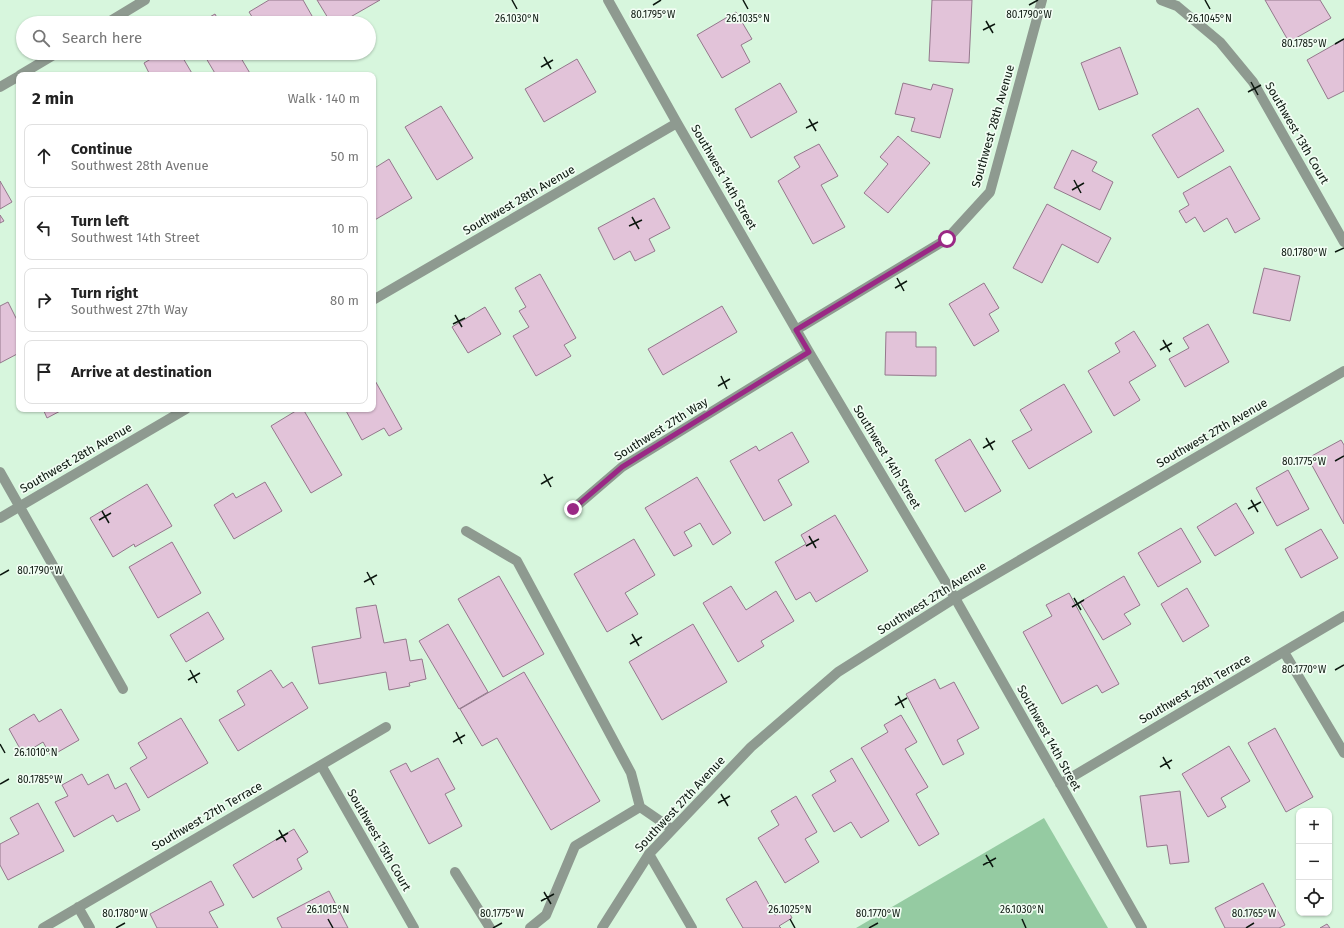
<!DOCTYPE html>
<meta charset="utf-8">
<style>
body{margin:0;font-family:"Fira Sans",sans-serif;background:#f6f6f6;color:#222}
.controls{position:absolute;right:12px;bottom:12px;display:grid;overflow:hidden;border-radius:8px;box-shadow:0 1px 3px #0004}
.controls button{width:36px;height:36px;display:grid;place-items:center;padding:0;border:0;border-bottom:1px solid #e0e0e0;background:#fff;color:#222;font:20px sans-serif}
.stop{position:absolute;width:12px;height:12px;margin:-9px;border:3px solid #9a2885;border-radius:50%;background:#fff}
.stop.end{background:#9a2885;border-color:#fff;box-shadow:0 1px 4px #0008}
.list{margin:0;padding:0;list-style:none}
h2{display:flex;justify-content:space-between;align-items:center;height:52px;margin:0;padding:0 16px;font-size:17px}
h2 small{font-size:13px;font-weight:400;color:#767676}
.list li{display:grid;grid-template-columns:26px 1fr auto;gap:12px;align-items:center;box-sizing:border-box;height:64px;margin:0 8px 8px;padding:0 8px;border:1px solid #e0e0e0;border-radius:8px}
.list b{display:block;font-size:15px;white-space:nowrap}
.list p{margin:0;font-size:13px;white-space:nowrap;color:#767676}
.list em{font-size:13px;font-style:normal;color:#767676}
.icon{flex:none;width:22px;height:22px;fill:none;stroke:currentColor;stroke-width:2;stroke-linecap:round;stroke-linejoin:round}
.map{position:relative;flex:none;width:1344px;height:928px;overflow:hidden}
.search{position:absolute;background:#fff;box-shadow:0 1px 3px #0004;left:16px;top:16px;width:360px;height:44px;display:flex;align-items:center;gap:10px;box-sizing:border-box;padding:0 14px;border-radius:22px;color:#767676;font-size:15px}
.panel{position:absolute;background:#fff;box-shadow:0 1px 3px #0004;left:16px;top:72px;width:360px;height:340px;border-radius:8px}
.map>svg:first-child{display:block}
</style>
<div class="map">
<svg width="1344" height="928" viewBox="0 0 1344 928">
<rect width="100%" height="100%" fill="#d7f6dd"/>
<path fill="#95cba2" d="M1044,818l64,110h-252z"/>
<path fill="#e2c3d9" stroke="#94788c" d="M269,0h34l13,23h-60l-7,-11z
M317,0h63l-40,23h-9z
M932,0h40l-3,63 -40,-2z
M1265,0h55l11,18 -42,24z
M736,12l16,27 -11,6 9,17 -28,16 -25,-43z
M215,14l5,9h-21z
M1344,39v52l-16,8 -21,-39z
M1120,47l18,47 -39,16 -18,-47z
M161,53h19l13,22h-43l-6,-12z
M203,53h35l13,22h-35z
M577,59l19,33 -52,30 -19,-33z
M780,83l17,29 -46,26 -16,-29z
M903,83l28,7 2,-6 20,5 -13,49 -29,-7 4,-13 -20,-4z
M441,106l32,52 -36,22 -32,-53z
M1198,108l26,43 -46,27 -26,-43z
M898,136l32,27 -42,50 -24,-20 24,-29 -8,-7z
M819,144l19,32 -17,9 24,42 -32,17 -35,-63 22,-14 -6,-10z
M1072,150l25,12 -5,9 21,11 -13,28 -46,-22z
M389,159l23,39 -39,23v-37l2,-1 -2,-4v-10z
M1230,166l30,53 -25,14 -8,-15 -23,14 -9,-15 -9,6 -7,-12 10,-6 -6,-12z
M0,181l12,21 -12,7z
M654,198l16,30 -21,11 6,12 -20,10 -5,-10 -16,9 -16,-32z
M1047,204l64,34 -13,25 -36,-19 -20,39 -29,-15z
M0,215l4,6 -4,2z
M1264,268l36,8 -10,45 -37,-8z
M540,274l36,64 -12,7 7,11 -35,20 -23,-40 16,-9 -10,-16 7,-4 -11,-19z
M984,283l15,25 -10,6 10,17 -25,15 -25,-42z
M8,302l11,22v29l-19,10v-57z
M722,306l15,26 -74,43 -15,-26z
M485,307l16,27 -33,19 -16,-26z
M1208,324l21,38 -44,25 -16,-28 20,-11 -6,-10z
M1134,331l22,35 -27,16 11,18 -26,16 -26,-45 32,-19 -5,-9z
M886,332h30v15h20v29l-51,-1z
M373,377l29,52 -13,7 -5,-8 -22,12 -17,-31h28z
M1064,384l28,48 -63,37 -17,-28 20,-11 -12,-20z
M43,409h21l-17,9z
M299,409h4l39,66 -31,18 -40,-67z
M792,432l17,30 -31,18 14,25 -28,16 -34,-60 26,-15 3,5z
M970,439l31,52 -36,21 -30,-52z
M1341,440l3,5v79l-36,-66z
M1288,470l21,39 -32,17 -21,-38z
M697,477l34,56 -18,12 -13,-22 -16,9 8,14 -18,10 -29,-48z
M265,482l17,29 -48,28 -20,-34 19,-12 3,5z
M147,484l25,42 -37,21 -1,-3 -21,13 -23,-39z
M1236,503l18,30 -39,23 -18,-29z
M835,515l33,56 -52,31 -6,-10 -14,8 -21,-38 31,-18 -5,-9z
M1181,528l20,34 -43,25 -20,-34z
M1321,529l17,29 -37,20 -16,-29z
M634,539l21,36 -30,18 13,21 -31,18 -33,-58z
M172,542l29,51 -43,25 -29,-51z
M499,576l45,78 -41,23 -45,-78z
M1124,576l16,29 -16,9 7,10 -28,16 -23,-38z
M731,586l15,24 30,-19 18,30 -33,20 3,5 -26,16 -35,-59z
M1187,588l22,38 -26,16 -22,-38z
M1069,593l50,91 -17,9 -5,-8 -35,19 -39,-72 29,-16 -6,-11z
M376,605l8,38 22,-4 4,22 12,-2 4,20 -17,4 1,3 -21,4 -3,-18 -67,12 -7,-37 49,-9 -5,-30z
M208,612l16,27 -38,23 -16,-27z
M448,624l40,68 -29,17 -40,-68z
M693,624l34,58 -65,38 -33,-58z
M271,670l12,18 9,-6 16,26 -70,43 -19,-31 26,-15 -8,-14z
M524,672l76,129 -49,29 -54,-92 -15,8 -22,-37z
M935,679l5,10 14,-7 25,46 -22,12 7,14 -21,11 -37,-71z
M61,709l18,31 -28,16 -8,-14 -20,12 -14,-25 25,-15 5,8z
M901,715l16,27 -12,7 23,38 -12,7 23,40 -20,12 -58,-98 27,-16 -4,-7z
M181,718l27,45 -60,35 -18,-30 17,-10 -9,-15z
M1275,728l38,69 -27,15 -38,-69z
M1229,746l21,35 -29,17 5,9 -18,10 -26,-43z
M438,758l17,31 -10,5 17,32 -33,18 -39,-73 16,-8 5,9z
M852,758l37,63 -28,17 -10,-16 -17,10 -22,-37 24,-14 -6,-10z
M82,774l6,11 20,-11 7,15 11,-6 14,27 -23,12 -4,-7 -39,22 -19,-35 13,-6 -6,-11z
M1180,791l9,71 -19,2 -3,-19 -20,2 -7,-51z
M796,796l21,36 -12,7 14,23 -34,21 -27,-45 21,-13 -8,-14z
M38,803l26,48 -56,29 -8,-15v-21l19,-10 -9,-16z
M294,829l14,23 -11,7 5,10 -49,29 -20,-33z
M211,881l13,24 -15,7 9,16h-61l-7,-14z
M756,881l19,34 12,-7 5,10 -13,8 2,2h-38l-17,-29z
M1263,883l22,42 -6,3h-54l-10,-20z
M329,891l19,37h-66l-5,-10z
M1327,924l3,4h-10z"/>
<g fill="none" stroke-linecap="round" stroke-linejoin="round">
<path stroke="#8e9a90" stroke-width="10" d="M466,531l51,30 114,212 9,34
M455,872l35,56
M530,928l16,-13 29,-69 65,-39 32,22"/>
<path stroke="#8e9a90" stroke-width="10" d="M608,0l69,123 132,229 146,246 187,330
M1161,0l16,6 43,36 33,40 91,160
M107,23l38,-23
M20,75l37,-22
M0,87l19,-11
M373,300l304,-177
M796,330l151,-91 43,-47 52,-192
M0,472l123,217
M573,509l49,-42 187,-115
M0,518l186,-109
M1284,652l60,101
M321,765l93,163
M1060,784l284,-168
M649,854l43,74
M78,907l12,21
M43,928l343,-201"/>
<path stroke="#8e9a90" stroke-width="10" d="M602,928l47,-74 102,-107 87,-75 117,-74 389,-227"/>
</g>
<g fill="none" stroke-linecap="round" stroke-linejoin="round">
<path stroke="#9a2885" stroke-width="5" d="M573,509l49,-42 187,-115 -13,-22 151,-91"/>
</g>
<path fill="none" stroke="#0c170f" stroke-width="1.5" d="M512,0l5,9M743,0l5,9M1205,0l5,9M653,5l8,-5M1029,5l9,-5M986,21l7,12M983,30l12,-6M1335,44l9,-5M544,57l7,12M541,67l12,-7M1251,82l7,13M1248,92l13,-7M809,119l7,12M806,128l12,-6M1074,180l7,13M1072,190l12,-7M632,217l7,12M629,226l13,-6M1335,252l9,-4M897,278l7,13M895,288l12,-7M455,315l7,12M453,324l12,-6M1163,340l7,12M1160,350l12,-7M721,376l6,13M718,386l12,-7M986,438l7,12M983,448l12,-7M1335,461l9,-5M544,474l7,13M541,484l12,-7M1251,500l7,12M1248,509l13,-7M102,511l7,12M99,520l12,-7M809,536l7,12M806,546l13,-7M367,572l7,13M0,575l9,-5M364,582l13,-7M1074,598l7,12M1072,607l12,-7M632,634l7,12M630,644l12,-7M190,670l7,13M1335,670l9,-5M188,680l12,-7M898,696l6,12M895,705l12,-7M456,732l6,12M453,742l12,-7M0,744l5,9M1163,757l7,12M1160,767l12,-7M0,784l9,-5M721,794l7,12M718,803l12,-7M279,830l7,12M276,840l12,-7M986,855l7,12M983,865l13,-7M544,892l7,12M541,901l13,-7M328,919l5,9M790,919l5,9M1022,919l4,9M116,928l9,-5M493,928l9,-5M869,928l9,-5M1246,928l8,-5"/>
<g text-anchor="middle" stroke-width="3.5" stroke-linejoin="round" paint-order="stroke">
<g font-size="12" fill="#0c170f" stroke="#f1fdf3">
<text transform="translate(993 126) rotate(-74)" y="4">Southwest 28th Avenue</text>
<text transform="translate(1297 133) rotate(60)" y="4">Southwest 13th Court</text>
<text transform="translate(724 177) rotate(60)" y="4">Southwest 14th Street</text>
<text transform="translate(519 200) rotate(-30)" y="4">Southwest 28th Avenue</text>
<text transform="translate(661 429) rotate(-32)" y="4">Southwest 27th Way</text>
<text transform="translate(1212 433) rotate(-30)" y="4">Southwest 27th Avenue</text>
<text transform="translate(887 457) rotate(59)" y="4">Southwest 14th Street</text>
<text transform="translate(76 458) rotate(-30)" y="4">Southwest 28th Avenue</text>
<text transform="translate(932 598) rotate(-32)" y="4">Southwest 27th Avenue</text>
<text transform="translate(1195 689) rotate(-30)" y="4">Southwest 26th Terrace</text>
<text transform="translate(1049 738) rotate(61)" y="4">Southwest 14th Street</text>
<text transform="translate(680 804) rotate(-47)" y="4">Southwest 27th Avenue</text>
<text transform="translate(207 816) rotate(-30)" y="4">Southwest 27th Terrace</text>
<text transform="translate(379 840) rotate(60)" y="4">Southwest 15th Court</text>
</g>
</g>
<g font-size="10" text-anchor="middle" fill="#0c170f" stroke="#f1fdf3" stroke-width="3.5" stroke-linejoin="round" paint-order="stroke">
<text x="653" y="18">80.1795°W</text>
<text x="1029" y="18">80.1790°W</text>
<text x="517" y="22">26.1030°N</text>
<text x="748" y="22">26.1035°N</text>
<text x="1210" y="22">26.1045°N</text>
<text x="1304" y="47">80.1785°W</text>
<text x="1304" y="256">80.1780°W</text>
<text x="1304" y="465">80.1775°W</text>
<text x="40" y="574">80.1790°W</text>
<text x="1304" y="673">80.1770°W</text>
<text x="36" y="756">26.1010°N</text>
<text x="40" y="783">80.1785°W</text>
<text x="328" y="913">26.1015°N</text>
<text x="790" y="913">26.1025°N</text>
<text x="1022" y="913">26.1030°N</text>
<text x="125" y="917">80.1780°W</text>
<text x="502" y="917">80.1775°W</text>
<text x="878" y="917">80.1770°W</text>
<text x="1254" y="917">80.1765°W</text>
</g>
</svg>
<div class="controls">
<button>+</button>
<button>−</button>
<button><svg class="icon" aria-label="locate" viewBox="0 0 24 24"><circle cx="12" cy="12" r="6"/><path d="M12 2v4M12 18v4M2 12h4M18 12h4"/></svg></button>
</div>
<div class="stop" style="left:947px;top:239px"></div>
<div class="stop end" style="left:573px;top:509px"></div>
<div class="search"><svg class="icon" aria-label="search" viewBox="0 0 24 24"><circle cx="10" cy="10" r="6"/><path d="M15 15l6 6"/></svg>Search here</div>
<section class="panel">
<h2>2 min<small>Walk · 140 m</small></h2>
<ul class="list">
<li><svg class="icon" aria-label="ahead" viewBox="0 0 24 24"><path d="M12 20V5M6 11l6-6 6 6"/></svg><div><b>Continue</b><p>Southwest 28th Avenue</p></div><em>50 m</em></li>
<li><svg class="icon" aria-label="left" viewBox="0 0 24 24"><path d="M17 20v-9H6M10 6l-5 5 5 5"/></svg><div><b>Turn left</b><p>Southwest 14th Street</p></div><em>10 m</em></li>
<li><svg class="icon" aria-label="right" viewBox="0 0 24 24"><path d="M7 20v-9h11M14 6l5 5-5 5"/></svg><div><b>Turn right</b><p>Southwest 27th Way</p></div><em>80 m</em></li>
<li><svg class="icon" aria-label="arrive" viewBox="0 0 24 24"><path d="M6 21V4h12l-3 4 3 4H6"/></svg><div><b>Arrive at destination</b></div></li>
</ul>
</section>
</div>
